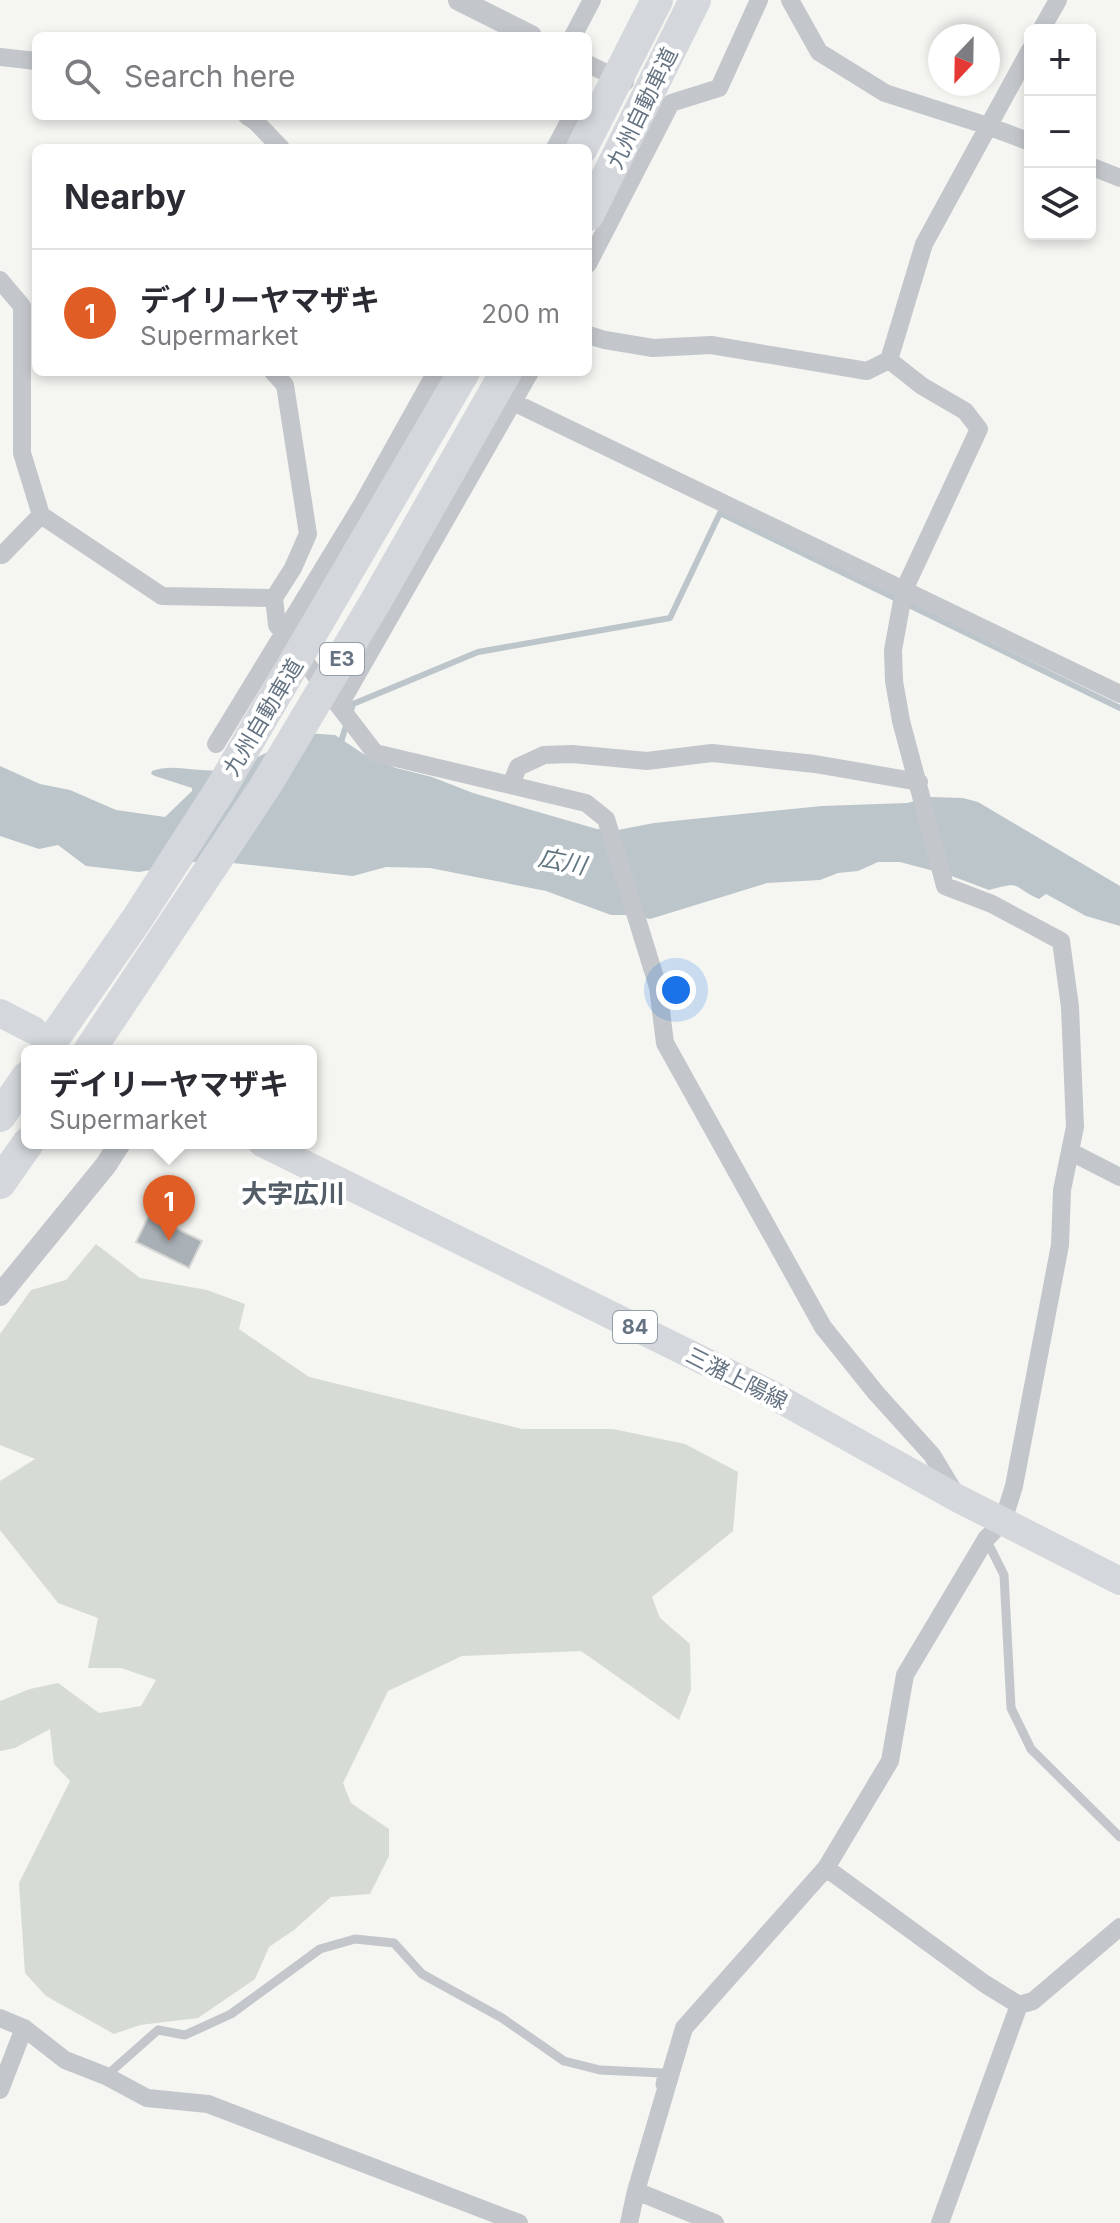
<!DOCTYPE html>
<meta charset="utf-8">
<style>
body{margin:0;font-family:Inter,"Noto Sans JP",sans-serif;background:#f7f7f7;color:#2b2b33}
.controls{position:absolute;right:24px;top:24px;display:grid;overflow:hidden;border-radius:12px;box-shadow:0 4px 12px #0003}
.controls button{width:72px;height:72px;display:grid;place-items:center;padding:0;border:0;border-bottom:2px solid #e1e1e2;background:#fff;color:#2b2b33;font:40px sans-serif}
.compass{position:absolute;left:928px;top:24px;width:72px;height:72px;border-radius:50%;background:#fff;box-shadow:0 4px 12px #0003;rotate:202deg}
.you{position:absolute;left:676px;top:990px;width:28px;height:28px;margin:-20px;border:6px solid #fff;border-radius:50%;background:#1a73e8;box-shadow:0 0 0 12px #1a73e833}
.badge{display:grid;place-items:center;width:52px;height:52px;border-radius:50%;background:#e15d26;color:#fff;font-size:26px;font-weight:700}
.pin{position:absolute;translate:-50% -66px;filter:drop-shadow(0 2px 4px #0008)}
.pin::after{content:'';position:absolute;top:42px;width:28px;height:24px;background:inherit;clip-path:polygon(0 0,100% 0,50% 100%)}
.popup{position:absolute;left:21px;top:1045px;width:296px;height:104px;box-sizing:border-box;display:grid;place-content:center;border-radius:12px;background:#fff;filter:drop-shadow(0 2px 6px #0005);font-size:26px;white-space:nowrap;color:#7c7c81}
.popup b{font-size:30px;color:#2b2b33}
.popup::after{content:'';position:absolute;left:50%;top:100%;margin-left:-16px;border:16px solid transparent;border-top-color:#fff}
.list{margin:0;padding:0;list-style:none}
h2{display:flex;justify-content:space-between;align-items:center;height:104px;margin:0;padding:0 32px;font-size:34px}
h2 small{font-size:26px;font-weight:400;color:#7c7c81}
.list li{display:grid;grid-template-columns:52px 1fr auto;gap:24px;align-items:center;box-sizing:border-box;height:128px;padding:0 32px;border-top:2px solid #e1e1e2}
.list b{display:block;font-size:30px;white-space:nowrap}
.list p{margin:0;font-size:26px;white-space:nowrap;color:#7c7c81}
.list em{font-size:26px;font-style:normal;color:#7c7c81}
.icon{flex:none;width:44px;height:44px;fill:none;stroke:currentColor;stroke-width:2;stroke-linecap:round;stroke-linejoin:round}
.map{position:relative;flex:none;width:1120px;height:2223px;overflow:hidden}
.search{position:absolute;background:#fff;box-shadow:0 4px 12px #0003;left:32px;top:32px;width:560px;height:88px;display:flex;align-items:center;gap:20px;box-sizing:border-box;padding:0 28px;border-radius:12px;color:#7c7c81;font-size:30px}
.panel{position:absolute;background:#fff;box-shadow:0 4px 12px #0003;left:32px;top:144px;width:560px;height:232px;border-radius:12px}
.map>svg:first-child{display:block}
</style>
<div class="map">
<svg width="1120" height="2223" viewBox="0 0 1120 2223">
<rect width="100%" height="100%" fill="#f5f5f2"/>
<path fill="#d6dcd3" d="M96,1244l44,34 67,12 38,14 -6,25 70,48 213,52h91l72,15 53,28 -5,59 -81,66 8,21 30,26 1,46 -12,30 -98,-69 -119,5 -74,35 -45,92 8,20 38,26v27l-19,38 -39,3 -37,33 -25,17 -14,32 -57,39 -58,7 -26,9 -68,-38 -21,-23 -6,-90 51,-102 -16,-17 -4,-35 -35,19 -15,3v-50l30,-12 28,-6 41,30 42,-7 15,-26 -35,-12h-33l10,-50 -40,-15 -58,-73v-49l35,-22 -35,-14v-111l31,-44 35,-10z"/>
<path fill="#bbc5ca" d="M306,733l29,2 33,22 28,11 36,9 41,16 124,36 21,1 36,-7 168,-17 85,-3 23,-6 33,1 15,4 142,84v40l-34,-10 -40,-22 -7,5c-28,-12 -15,-19 -50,-9l-40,-15 -49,-13h-22l-20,9 -20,2 -18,7 -53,3 -117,36 -19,-4h-20l-65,-24 -116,-23 -44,-1 -33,9 -148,-16 -66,12 -53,-6 -28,-21 -19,4 -39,-13v-70l40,18 30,6 46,20 49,7 27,-26v-3l-37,-12 -4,-2 1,-3c22,-8 45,2 68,-1 26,-3 61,-27 86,-37z"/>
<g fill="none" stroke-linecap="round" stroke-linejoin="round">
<path stroke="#bbc5ca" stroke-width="6" d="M340,745l13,-41 125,-52 192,-34 50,-105 400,195"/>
</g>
<path fill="#aab1b6" stroke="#d6d7d4" stroke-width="2" d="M149,1215l53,26 -13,27 -53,-26z"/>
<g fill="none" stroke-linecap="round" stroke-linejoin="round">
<path stroke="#c3c6ca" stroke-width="9" d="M986,1539l18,36 7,133 20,41 89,88
M106,2076l52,-46 27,5 46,-21 89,-65 35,-10 39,4 28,31 80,44 62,43 36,9 62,3 -2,12"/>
<path stroke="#c3c6ca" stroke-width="18" d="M790,0l29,52 66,41 103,33 42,16
M1041,30l17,-30
M573,36l19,-36
M0,57l36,4
M588,64l37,18
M247,116l9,6 25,26
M555,148l17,-32
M1090,166l30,12
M588,264l83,-161 48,-15 40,-88
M0,280l22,26v147l19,62 121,81 112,2
M588,335l17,5 48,8 58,-3 156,26 22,-11 35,-116 106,-194
M273,372l12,13 23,149 -15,34 -19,30 3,27 98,128 211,50 20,16 52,168 7,56 158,284 53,66 56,62 24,40
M513,402l607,292
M0,554l2,1 39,-40
M339,706l191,-334
M216,744l147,-241 73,-131
M511,785l7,-18 26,-12 28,-1 75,7 65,-8 103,11 104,18
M1071,1152l49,25
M826,1868l159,116 34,21
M1019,2005l14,-4 87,-74
M0,2018l24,10 41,32 41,16 41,22 61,6 311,119
M0,2090l24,-62
M636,2191l79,32
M629,2223l7,-32 48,-163 142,-160 64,-107 15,-86 81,-136 17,-18 11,-35 46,-241 2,-55 13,-63 -5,-120 -9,-66 -69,-37 -47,-18 -44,-165 -7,-40 -1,-31 11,-60 75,-161 -14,-18 -43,-25 -33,-26
M940,2223l79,-218"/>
<path stroke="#c3c6ca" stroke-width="22" d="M459,0l72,36
M0,1295l106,-130 14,-22"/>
<path stroke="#d4d8dc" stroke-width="28" d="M0,1013l33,17
M262,1143l507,250 188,105 163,83"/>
<path stroke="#d4d8dc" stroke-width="32" d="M582,148l75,-148
M588,215l107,-215
M45,1051l92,-132 83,-129 244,-418
M89,1051l177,-266 111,-186 129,-227
M0,1116l27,-39
M0,1183l28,-40"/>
</g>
<g text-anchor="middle" stroke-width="8" stroke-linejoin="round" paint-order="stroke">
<g fill="#fff" stroke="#939da8" stroke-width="2">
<rect x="320" y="643" width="44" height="32" rx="6"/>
<rect x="613" y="1311" width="44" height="32" rx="6"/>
</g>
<g font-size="20" font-weight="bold" fill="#657382">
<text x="342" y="666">E3</text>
<text x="635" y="1334">84</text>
</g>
<g font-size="22" fill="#657382" stroke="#fff">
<text transform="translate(642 108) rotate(-64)" y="8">九州自動車道</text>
<text transform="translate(263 717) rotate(-59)" y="8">九州自動車道</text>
<text transform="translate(737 1378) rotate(27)" y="8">三潴上陽線</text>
</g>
<g font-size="24" font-style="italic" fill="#60757f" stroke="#fff">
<text transform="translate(562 862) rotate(11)" y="8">広川</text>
</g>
<g font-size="26" font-weight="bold" fill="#525d68" stroke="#fff">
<text x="293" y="1203">大字広川</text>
</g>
</g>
</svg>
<div class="controls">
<button>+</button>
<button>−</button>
<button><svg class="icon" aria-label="layers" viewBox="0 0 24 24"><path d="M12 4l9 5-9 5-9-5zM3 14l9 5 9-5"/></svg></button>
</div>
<svg class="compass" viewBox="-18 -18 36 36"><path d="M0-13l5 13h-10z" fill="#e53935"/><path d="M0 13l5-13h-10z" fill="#7c7c81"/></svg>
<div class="you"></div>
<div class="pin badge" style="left:169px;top:1241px">1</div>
<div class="popup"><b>デイリーヤマザキ</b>Supermarket</div>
<div class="search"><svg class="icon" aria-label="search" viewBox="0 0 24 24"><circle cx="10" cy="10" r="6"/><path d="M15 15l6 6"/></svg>Search here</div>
<section class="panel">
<h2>Nearby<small></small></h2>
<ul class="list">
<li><span class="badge">1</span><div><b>デイリーヤマザキ</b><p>Supermarket</p></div><em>200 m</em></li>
</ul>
</section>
</div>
